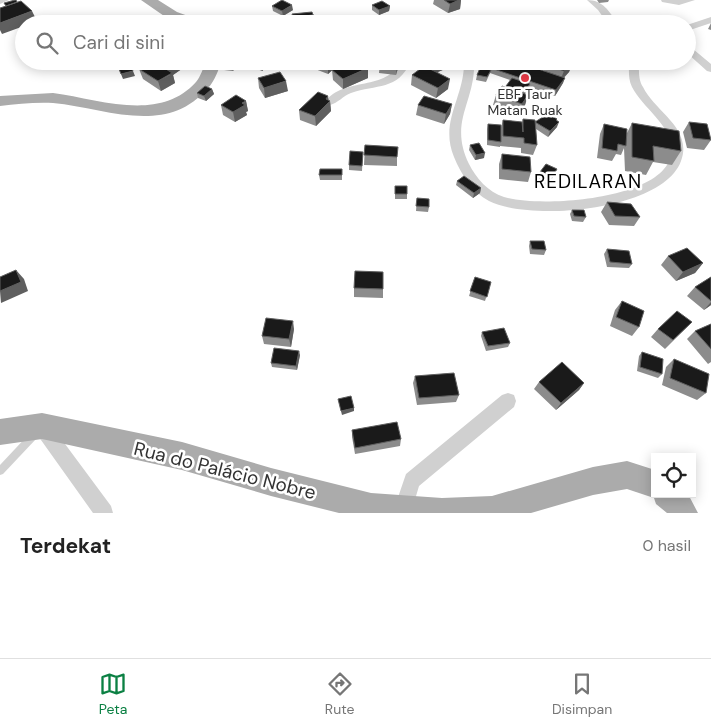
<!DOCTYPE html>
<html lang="id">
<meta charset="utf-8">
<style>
body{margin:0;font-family:"DM Sans",sans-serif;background:#f6f6f6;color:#222}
.controls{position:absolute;right:15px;bottom:15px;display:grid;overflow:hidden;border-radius:0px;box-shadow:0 2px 12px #0003}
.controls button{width:45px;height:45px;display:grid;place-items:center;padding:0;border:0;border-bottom:1px solid #e0e0e0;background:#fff;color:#222;font:25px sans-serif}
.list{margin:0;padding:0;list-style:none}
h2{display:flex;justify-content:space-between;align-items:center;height:65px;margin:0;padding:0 20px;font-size:21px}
h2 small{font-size:16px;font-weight:400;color:#767676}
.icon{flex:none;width:28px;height:28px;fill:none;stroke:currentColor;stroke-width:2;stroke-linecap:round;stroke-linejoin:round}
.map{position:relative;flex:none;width:711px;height:513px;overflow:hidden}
.search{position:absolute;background:#fff;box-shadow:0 2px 12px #0003;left:15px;right:15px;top:15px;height:55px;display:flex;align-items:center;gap:12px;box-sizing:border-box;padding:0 18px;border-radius:28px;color:#767676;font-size:19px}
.sheet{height:145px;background:#fff}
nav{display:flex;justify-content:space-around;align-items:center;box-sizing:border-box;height:70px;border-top:1px solid #e0e0e0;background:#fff;font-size:14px;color:#767676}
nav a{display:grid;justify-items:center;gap:2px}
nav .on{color:#0b8043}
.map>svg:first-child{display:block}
</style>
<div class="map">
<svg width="711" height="513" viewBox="0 0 711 513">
<rect width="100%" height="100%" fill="#fff"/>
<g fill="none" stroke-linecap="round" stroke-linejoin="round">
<path fill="#d0d0d0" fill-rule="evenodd" d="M33,432l3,1 1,3 -1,3 -33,35 -3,1v-10l30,-32z"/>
<path fill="#d0d0d0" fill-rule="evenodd" d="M0,0h9l-9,4z
M587,0c16,0 22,11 31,24h-10l-10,-14z
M661,0h34l-16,5 -17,-3z
M711,17v6l-24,8v-6z
M687,44l24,20v8l-4,-1 -20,-18z
M401,61h10c-13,30 -35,23 -60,32 -8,3 -13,10 -21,12l-5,-3c19,-26 62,-10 76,-41z
M464,61h10c2,41 -26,60 -5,103 7,14 19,28 35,33 35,11 149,3 165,-36 12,-31 -25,-50 -37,-74 -4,-8 -3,-17 -3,-26h10c0,9 -1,18 4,26 12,25 50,41 38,74 -18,50 -151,61 -192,40 -17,-9 -28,-27 -35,-44 -15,-36 11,-60 10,-96z
M508,393l6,2 2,6 -2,6 -95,79 -8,27h-16l-1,-4 12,-35 96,-79z
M42,419l6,2 63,85 2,7h-20l-57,-80 -2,-6 2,-6z"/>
<path fill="#ababab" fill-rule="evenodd" d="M141,0h17l19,12 25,9 2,3h-21l-16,-6z
M206,61h16c-4,9 -7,20 -14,27 -42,49 -102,20 -155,15 -17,-1 -36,1 -53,3v-10l53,-3c46,6 106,30 143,-11 5,-6 7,-14 10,-21z
M42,413l140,29 89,26 100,25 71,5 50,-2 101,-29 34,-6 28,9v24h33l10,19h-31l-11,-9 -2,-6 -27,-9 -34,6 -62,18h-192l-68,-17 -89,-26 -140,-31 -42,6v-26z"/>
</g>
<path fill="#8c8c8c" d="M434,0h27l-1,9 -12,4 -15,-9z
M597,0h12l-1,2 -9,1z
M372,5l18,1 -1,5 -10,4 -7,-5z
M272,6l21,4 -10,6 -10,-5z
M711,23v7l-3,-1z
M156,61h29l1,5 -13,9 2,8 -14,8 -18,-12 -4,-10 18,-6z
M226,61h10l1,3 -4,7 -9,-1 -1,-5z
M250,61h24l-12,10 -12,-5z
M315,61h25v2l-12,11 -13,-5z
M380,61h20l-4,14 -17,-2z
M446,61h17l-4,5 -13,-2 -1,5 -7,3 10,17 -12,9 -25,-13 1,-10 15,-8v-3h19z
M479,62l65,9 2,-7 27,-2 -4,10 -5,6 -1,5 -8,13 -26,-9 -1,2 -3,5 3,1 -3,10 -6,9 -26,-9 3,-10 10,-8 4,-7 -20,-7 -4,9 -10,-2 1,-5 5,-7 -4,-1z
M332,70l36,8 -25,11 -10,-9z
M258,78l30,13 -23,7 -6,-10z
M212,89l2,5 -8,7 -8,-3 -1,-5z
M328,100l2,1 1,10 -15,15 -16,-6 -1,-10z
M246,101l2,10 -2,1 1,3 -12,7 -12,-7 -2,-10z
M452,104l-2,10 -6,10 -28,-9 2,-10z
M549,117l8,2v8l-9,10 -12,-8 1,16 -4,10 -12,-2v-5l-21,-2v-1v2l-13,-2v-16l1,-5 13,3 2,-7 19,2 1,-3 12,4z
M689,122l22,18 -7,10 -17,-2 -4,-16z
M632,123l49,28 -9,14 -19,-3 -7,13 -21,-4 -1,-23 -3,7 -5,-1 -4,7 -15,-3 3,-24 4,-10 23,9z
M365,145l32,12v9l-33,-1z
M470,145l14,13 -9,2 -6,-10z
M363,152l-1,19 -13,-1v-5z
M502,154l29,18 -3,10 -29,-3v-15z
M342,169v11h-22l-1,-5z
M555,174l-8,12 -12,-6 2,-4z
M457,181l24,7 -1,5 -7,5 -17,-13z
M395,186l12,8v5h-12z
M417,198l12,9 -1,5 -12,-1z
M607,202l33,15 -6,9 -25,-1 -8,-13z
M572,210l14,7 -3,5 -11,-1 -2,-7z
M530,241l16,9 -2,5 -14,-1 -1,-8z
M607,249l25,15 -3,4 -22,-1 -3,-13z
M668,256l35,7 -8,10 -19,8 -15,-16z
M475,277l16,5 -6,19 -16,-5z
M711,277v28l-7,5 -17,-14 8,-9z
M354,288l29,1v9l-29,-1z
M622,301l17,26 -7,9 -22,-10 5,-16z
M692,322l-27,27 -14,-12 7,-8z
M711,324v38l-3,2 -21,-25 8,-8z
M294,329l-3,18 -27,-3 -2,-8z
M482,332l28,11 -2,4 -22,4 -5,-15z
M642,352l20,22 -4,4 -21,-7 2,-15z
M300,355l-3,15 -25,-3 -1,-4z
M674,359l32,34 -9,7 -35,-15 4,-18z
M415,376l44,19 -3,7 -39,3 -4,-22z
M539,382l45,1 -5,7 -23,20 -22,-21z
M352,430l49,9 -1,7 -45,8 -3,-17z"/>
<path fill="#5f5f5f" d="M459,0h2l-1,9 -12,4 2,-9z
M292,5l1,5 -10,6 -1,-5z
M390,6l-1,5 -10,4v-5z
M32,11l5,10 -8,3h-5v2l-22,8 -2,-4v-7z
M175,61h10l1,5 -13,9 2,8 -14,8 -3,-10 12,-6 -3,-9z
M235,61h1l1,3 -4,7 -1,-5z
M267,61h7l-12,10 -1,-5z
M330,61h10v2l-12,11v-10z
M398,61h2l-4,14 1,-10z
M573,62l-4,10 -9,9 4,-10z
M446,64l-1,5 -12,5v-5z
M368,68v10l-25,11v-10z
M133,71l2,5 -12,3 -2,-5z
M565,78l-2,5 -8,13 1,-6z
M450,79l-2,10 -12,9 2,-10z
M286,81l2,10 -23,7 -1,-10z
M530,84l-2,5 -5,8 1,-5z
M212,89l2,5 -8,7 -2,-5z
M528,95l-3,10 -6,9 3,-10z
M328,96l1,7 1,-2 1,10 -15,15 -1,-10 11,-17z
M246,101l2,10 -2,1 1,3 -12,7 -2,-10z
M452,104l-2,10 -6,10 2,-10z
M559,122l-2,5 -9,10 2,-6z
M485,153l-1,5 -9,2 1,-5z
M557,169l-2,5 -8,12 2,-5z
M481,188l-1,5 -7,5 1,-5z
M703,263l-8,10 -19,8 7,-9z
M16,270l8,9 4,12 -27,12 -1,-12z
M711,302v3l-7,5z
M293,321l1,8 -3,18 -2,-8z
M299,351l1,4 -3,15 -1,-4z
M584,383l-5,7 -23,20 5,-7z
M354,408v3l-12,4 -1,-4z"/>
<path fill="#1a1a1a" stroke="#5f5f5f" d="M15,0h1l1,2 -11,4 -2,-3z
M282,0l10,5 -10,6 -10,-5z
M444,0h15l-9,4z
M21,1l11,10 -32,12v-15z
M382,1l8,5 -11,4 -7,-5z
M312,12l1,3 -19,2 1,4h-1l-2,-7z
M314,15l2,9h-20l-2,-7z
M473,18l8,6h-20l-2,-2z
M588,21l2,3h-11l-2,-2z
M154,61l18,12 -14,8 -19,-12z
M156,61h19l-8,5z
M226,61h9l-3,5 -9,-1z
M250,61h17l-6,5z
M321,61h9l-2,3z
M353,61h7l8,7 -25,11 -11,-9z
M380,61h18l-1,4 -18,-2z
M434,61h8l4,3 -13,5 -6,-5z
M480,61h34l51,17 -9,12 -68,-23 1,-2 -10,-3z
M549,61h22l2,1 -9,9 -18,-7z
M424,66l26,13 -12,9 -26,-13z
M131,67l2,4 -12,3 -2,-5z
M480,68l11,2 -4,7 -10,-2z
M280,72l6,9 -22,7 -6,-10z
M512,78l18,6 -6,8 -18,-6z
M205,86l7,3 -8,7 -7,-3z
M502,86l26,9 -6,9 -26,-9z
M318,92l10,4 -2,3 4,2 -15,15 -16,-6z
M236,95l10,6 -4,2 3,2 -12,7 -12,-7z
M424,96l28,8 -6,10 -28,-9z
M546,115l3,2 2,-2 6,4 -1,1 3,2 -9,9 -15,-9z
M523,119l12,1 2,25 -13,-2v-5l-21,-2v-16l19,2 1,10z
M689,122l18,2 4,16 -18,-2z
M632,123l47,8 2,20 -28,-5 1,15 -22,-4z
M488,124l13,1v17l-13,-2z
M604,124l23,5 -1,17 -8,-2 -1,7 -15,-3z
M479,143l6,10 -9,2 -6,-10z
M365,145l33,2 -1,10 -33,-2z
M350,151l13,1 -1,14 -13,-1z
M502,154l28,3 1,15 -29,-3z
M546,164l11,5 -8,12 -12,-5z
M320,169h22v6h-23z
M464,176l17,12 -7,5 -17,-12z
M395,186h12v8h-12z
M417,198l12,1v8l-13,-1z
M607,202l24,2 9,13 -25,-1z
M572,210h12l2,7 -12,-1z
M530,241h14l2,9 -14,-1z
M687,248l16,15 -20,9 -15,-16z
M607,249l22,2 3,13 -22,-2z
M16,270l5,12 -21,9v-14z
M355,271l28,1v17l-29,-1z
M475,277l16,5 -4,15 -17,-6z
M711,277v24l-16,-14z
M622,301l22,10 -5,16 -23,-10z
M677,311l15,11 -19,18 -15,-11z
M266,318l27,3 -4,18 -27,-3z
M711,324v25l-16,-18z
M504,328l6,15 -22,3 -6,-14z
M274,348l25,3 -3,15 -25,-3z
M642,352l21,7 -1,15 -22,-7z
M674,359l35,15 -3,19 -36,-15z
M562,362l22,21 -23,20 -22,-21z
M454,373l5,22 -40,3 -4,-22z
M351,396l3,12 -13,3 -3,-12z
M397,422l4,17 -46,9 -3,-18z"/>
<circle fill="#e63946" stroke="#fff" stroke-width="2" cx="525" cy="78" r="5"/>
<g text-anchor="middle" stroke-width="5" stroke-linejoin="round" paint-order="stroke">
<g font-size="14" fill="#333" stroke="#fff">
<text x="525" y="99">EBF Taur<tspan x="525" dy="16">Matan Ruak</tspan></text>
</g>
<g font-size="19" letter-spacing="1" fill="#000" stroke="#fff">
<text x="588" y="188">REDILARAN</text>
</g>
<g font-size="19" fill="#333" stroke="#fff">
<text transform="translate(225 470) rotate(14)" y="7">Rua do Palácio Nobre</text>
</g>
</g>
</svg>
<div class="controls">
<button><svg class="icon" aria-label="locate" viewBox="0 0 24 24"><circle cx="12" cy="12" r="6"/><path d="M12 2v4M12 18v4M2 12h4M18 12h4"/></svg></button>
</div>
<div class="search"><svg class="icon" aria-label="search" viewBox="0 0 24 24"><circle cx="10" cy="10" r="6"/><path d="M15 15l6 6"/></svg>Cari di sini</div>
</div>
<section class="sheet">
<h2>Terdekat<small>0 hasil</small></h2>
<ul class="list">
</ul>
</section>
<nav>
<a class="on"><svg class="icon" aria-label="map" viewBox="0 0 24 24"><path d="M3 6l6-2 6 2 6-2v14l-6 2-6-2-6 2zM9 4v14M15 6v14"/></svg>Peta</a>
<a><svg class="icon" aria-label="directions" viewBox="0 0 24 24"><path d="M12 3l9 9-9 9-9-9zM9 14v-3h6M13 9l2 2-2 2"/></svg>Rute</a>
<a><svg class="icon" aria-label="saved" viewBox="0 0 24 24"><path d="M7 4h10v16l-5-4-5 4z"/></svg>Disimpan</a>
</nav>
